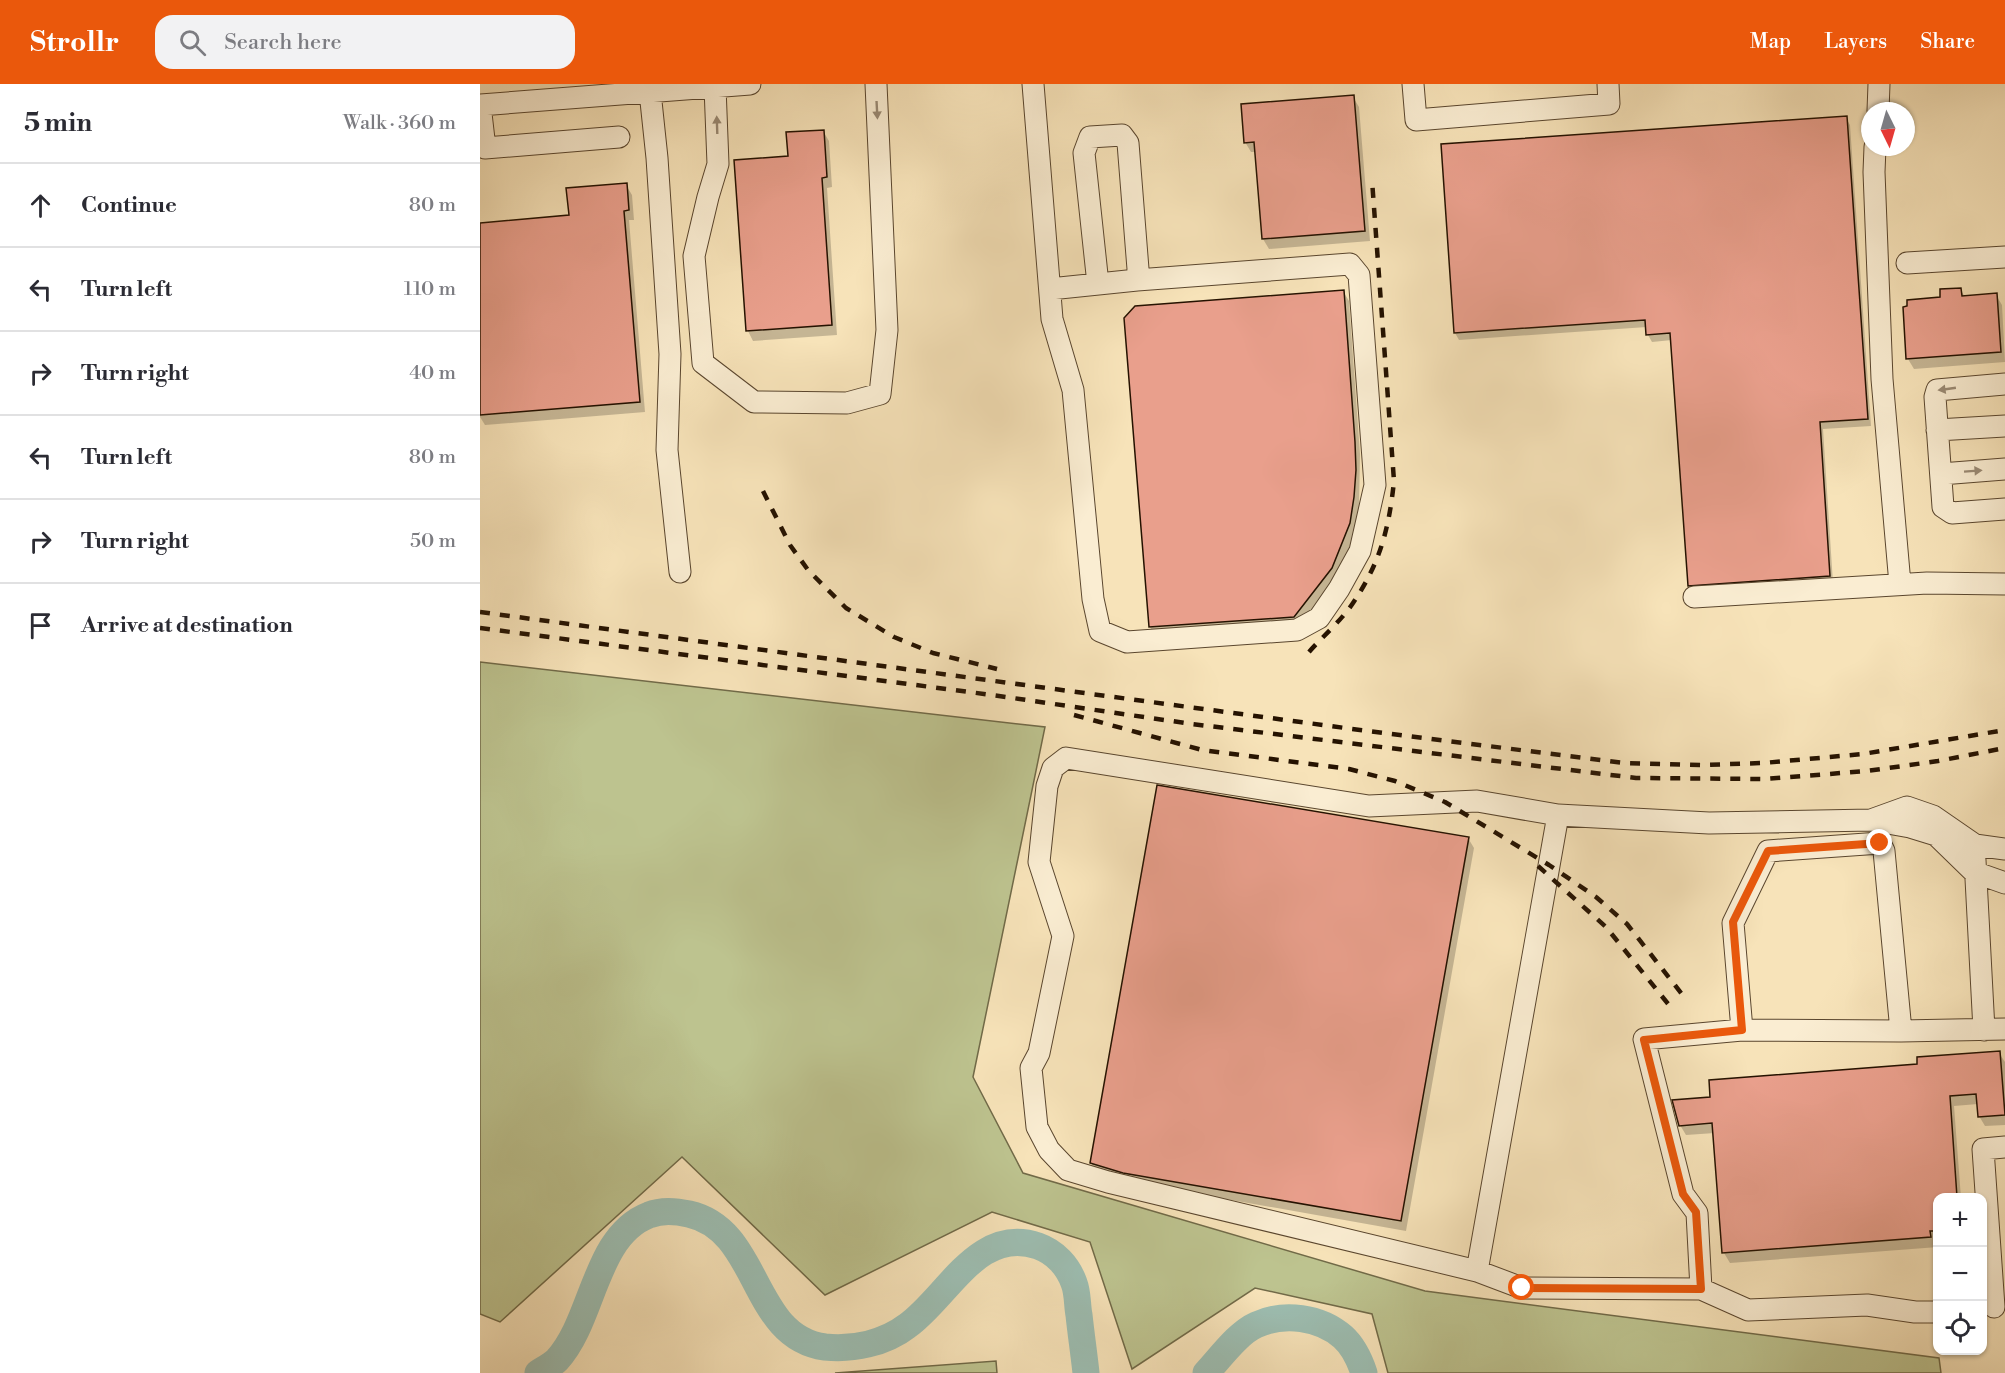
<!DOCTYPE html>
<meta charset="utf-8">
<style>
body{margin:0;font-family:"Libre Bodoni",serif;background:#f2f2f3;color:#2b2b33}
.controls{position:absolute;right:18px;bottom:18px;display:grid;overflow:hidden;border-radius:12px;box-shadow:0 2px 4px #0004}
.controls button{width:54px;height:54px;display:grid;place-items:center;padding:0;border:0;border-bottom:2px solid #e1e1e2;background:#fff;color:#2b2b33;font:30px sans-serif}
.compass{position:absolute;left:1381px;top:18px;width:54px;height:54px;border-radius:50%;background:#fff;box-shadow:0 2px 4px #0004;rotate:175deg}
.stop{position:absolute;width:18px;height:18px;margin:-14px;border:4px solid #ea580c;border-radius:50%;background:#fff}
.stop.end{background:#ea580c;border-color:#fff;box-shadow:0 2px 6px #0008}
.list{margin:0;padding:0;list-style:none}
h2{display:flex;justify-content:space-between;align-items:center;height:78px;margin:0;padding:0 24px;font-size:26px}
h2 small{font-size:20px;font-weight:400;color:#7c7c81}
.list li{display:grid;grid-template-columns:39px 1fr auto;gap:18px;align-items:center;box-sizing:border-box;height:84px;padding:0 24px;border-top:2px solid #e1e1e2}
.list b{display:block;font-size:22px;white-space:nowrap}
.list em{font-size:20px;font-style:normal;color:#7c7c81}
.icon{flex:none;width:33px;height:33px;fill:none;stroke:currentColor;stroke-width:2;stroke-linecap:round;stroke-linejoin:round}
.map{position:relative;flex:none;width:1525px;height:1289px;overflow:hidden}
header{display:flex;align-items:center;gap:36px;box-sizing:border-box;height:84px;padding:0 30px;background:#ea580c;color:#fff}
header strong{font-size:28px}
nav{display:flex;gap:33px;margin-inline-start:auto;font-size:21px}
.search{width:420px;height:54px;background:#f2f2f3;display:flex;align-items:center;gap:15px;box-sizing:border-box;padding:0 21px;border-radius:18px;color:#7c7c81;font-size:22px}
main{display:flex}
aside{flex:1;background:#fff}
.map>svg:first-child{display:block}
</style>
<header>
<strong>Strollr</strong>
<div class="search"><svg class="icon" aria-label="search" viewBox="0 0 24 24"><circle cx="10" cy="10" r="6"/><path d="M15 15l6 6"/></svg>Search here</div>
<nav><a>Map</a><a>Layers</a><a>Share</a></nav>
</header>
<main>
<aside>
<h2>5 min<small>Walk · 360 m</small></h2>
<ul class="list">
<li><svg class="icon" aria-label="ahead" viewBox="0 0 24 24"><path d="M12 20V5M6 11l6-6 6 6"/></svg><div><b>Continue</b></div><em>80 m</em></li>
<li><svg class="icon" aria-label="left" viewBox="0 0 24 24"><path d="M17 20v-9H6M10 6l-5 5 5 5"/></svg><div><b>Turn left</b></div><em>110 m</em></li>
<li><svg class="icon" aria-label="right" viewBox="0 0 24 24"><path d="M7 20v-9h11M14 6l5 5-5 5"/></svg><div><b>Turn right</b></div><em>40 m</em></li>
<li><svg class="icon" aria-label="left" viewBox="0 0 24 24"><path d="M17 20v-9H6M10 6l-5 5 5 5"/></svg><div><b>Turn left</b></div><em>80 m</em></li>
<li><svg class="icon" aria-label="right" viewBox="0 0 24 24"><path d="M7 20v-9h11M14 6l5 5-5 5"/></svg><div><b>Turn right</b></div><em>50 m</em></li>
<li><svg class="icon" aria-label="arrive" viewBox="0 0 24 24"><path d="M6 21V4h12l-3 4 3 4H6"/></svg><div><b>Arrive at destination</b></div></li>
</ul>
</aside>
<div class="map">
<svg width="1525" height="1289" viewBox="0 0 1525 1289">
<rect width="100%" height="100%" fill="#f7e3b9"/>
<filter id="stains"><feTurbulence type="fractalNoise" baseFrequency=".00333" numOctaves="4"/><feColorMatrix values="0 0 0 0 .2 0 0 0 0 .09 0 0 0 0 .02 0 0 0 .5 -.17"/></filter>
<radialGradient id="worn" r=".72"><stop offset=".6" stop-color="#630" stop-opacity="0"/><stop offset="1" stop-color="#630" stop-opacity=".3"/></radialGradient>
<path fill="#bdc38f" stroke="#716a48" stroke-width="1.5" d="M0,578l565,65 -72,350 50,96 402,118 514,67 2,15h-553l-16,-59 -117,-26 -123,81 -42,-127 -98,-30 -167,83 -143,-138 -182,165 -20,-8z
M516,1277l1,12h-162z"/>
<path fill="#0003" d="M873,13l6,10 11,134 -101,8 -6,-10 -7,-87h-5l-6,-10z
M1366,34l4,7 21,301 -48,3 10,154 -140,10 -4,-8 -17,-245 -20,2 -4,-7 -1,-8 -188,13 -4,-7z
M343,47l6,10 3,46 -5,1 10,147 -84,6 -5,-10 41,-173z
M146,101l6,10 2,25h-5l16,192 -160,13 -5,-8v-193l90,-7z
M1480,205l5,8 31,-2 6,10 3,57 -91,7 -6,-10 34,-60z
M863,207l6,10 11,153 -1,54 -4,25 -18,45 -36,48 -145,11 -6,-10z
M988,754l6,10 -68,383 -276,-49 -33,-9 -6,-10z
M1519,969l6,9v63l-20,1 -6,-10 -1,-12 -24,2 7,92h-23v49l-208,16 -6,-10 -9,-120 -29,2 -6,-10 32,-27z"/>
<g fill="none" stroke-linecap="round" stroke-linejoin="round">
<path stroke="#9dbeb2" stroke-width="27" d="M58,1289c6,-4 14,-8 19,-13 37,-40 37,-124 92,-145 12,-5 27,-4 40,-1 72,16 61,123 136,133 28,3 60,-4 82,-21 40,-28 71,-101 131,-80 17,6 30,20 36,37 4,10 3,22 5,32 2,19 5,39 7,58
M726,1289c14,-15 32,-40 50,-48 28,-13 64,-8 87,12 10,9 17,24 21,36"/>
</g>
<path fill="#e99f8c" stroke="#251200" stroke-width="1.5" d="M874,11l11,136 -103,8 -8,-97 -10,1 -3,-39z
M1367,32l21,303 -48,3 10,154 -142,10 -18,-253 -24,2 -1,-15 -191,13 -13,-189z
M344,46l3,47 -5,1 10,147 -86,6 -12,-171 54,-4 -2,-24z
M147,99l2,27 -5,1 16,191 -160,13v-192l89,-8 -3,-27z
M1481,204l1,8 35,-3 4,59 -95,7 -3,-52 4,-1v-6l33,-3v-8z
M864,206l11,152 1,28 -2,27 -4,26 -18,45 -38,49 -145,10 -25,-309 11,-12z
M677,701l312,52 -68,384 -278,-48 -33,-10z
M1520,967l5,64 -27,2 -2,-23 -26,2 7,101h-19v34h-8l1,6 -209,16 -10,-130 -33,3 -7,-26 38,-3 -1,-17 208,-16v-7z"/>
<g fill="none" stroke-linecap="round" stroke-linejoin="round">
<defs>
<path id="minor" d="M553,0l19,235 21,71 20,209 7,32 27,11 170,-12 22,-12 20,-29 21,-38 15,-66 -16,-210 -9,-11 -213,16
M933,0l3,36 193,-16 -1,-20
M235,3l3,77 -10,33 -14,59 9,107 51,39 93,1 33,-9 7,-64 -11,-246
M170,8l7,66 13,196 -3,96 13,122
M1398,27l1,-27
M139,53l-134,11 -5,-43 270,-21
M1395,63l-1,25 8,207 18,205
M1427,179l98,-6
M570,205l87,-9 1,-11 -10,-126 -6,-8 -32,2 -6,16 14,131
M1525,300l-68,6 -2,7 8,110 9,6 53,-4
M1457,346l68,-4
M1461,390l64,-5
M1214,513l233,-14 78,1
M1525,765l-30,-4 -42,-29 -26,-9 -36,13 39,7 26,8 38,37 31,11
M1495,776l9,170
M1262,946l-98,9 39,155 14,19 4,76 47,21 119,-5 48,7h23
M1421,947l-159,-1 -9,-107 35,-72 112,-8 4,8 17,180 104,-2
M997,1187l-369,-89 -40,-12 -19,-20 -12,-23 -6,-59 8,-15 24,-117 -24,-74 8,-76 6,-18 13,-10 303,48 108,-5 81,14
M1221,1205l-179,-1 -45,-17 81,-456 151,8 162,-3
M1514,1223l-11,-158 22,-2"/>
</defs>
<use href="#minor" stroke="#5a462e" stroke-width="23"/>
<use href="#minor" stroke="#faedd2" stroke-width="21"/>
<path stroke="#251200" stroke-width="4.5" stroke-dasharray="10 10" stroke-linecap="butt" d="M283,407l27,54 18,25 38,38 48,29 39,16 64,16
M0,528l880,118 264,33 78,2 61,-2 100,-9 142,-24
M0,544l512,67 200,29 444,54 129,1 102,-8 71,-10 67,-13
M829,568c14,-16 32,-31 44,-49 27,-40 36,-74 41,-122l-22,-301
M594,631l128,35 147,19 46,12 50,21 104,63 47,32 31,27 58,74
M1058,782l68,61 63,78"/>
</g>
<defs><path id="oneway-solid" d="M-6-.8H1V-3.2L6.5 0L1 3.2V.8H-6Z" transform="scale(1.5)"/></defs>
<g fill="#9a8a74">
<use href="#oneway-solid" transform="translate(397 26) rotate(87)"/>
<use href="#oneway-solid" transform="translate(237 41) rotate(-92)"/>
<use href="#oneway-solid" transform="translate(1467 305) rotate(172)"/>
<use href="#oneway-solid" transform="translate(1493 387) rotate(-4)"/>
</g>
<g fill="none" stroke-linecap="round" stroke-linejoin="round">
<path stroke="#ea580c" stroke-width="8" d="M1042,1204l179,1 -5,-77 -13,-18 -39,-154 98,-10 -9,-108 35,-71 112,-8"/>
</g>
<rect width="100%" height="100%" filter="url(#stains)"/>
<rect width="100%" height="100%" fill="url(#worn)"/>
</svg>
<div class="controls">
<button>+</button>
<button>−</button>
<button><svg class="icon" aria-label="locate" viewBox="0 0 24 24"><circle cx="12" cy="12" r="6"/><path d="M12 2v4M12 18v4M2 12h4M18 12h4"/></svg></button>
</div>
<svg class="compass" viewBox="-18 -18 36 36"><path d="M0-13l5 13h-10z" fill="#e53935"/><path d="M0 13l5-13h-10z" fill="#7c7c81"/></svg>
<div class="stop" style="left:1042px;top:1204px"></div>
<div class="stop end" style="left:1400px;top:759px"></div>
</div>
</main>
